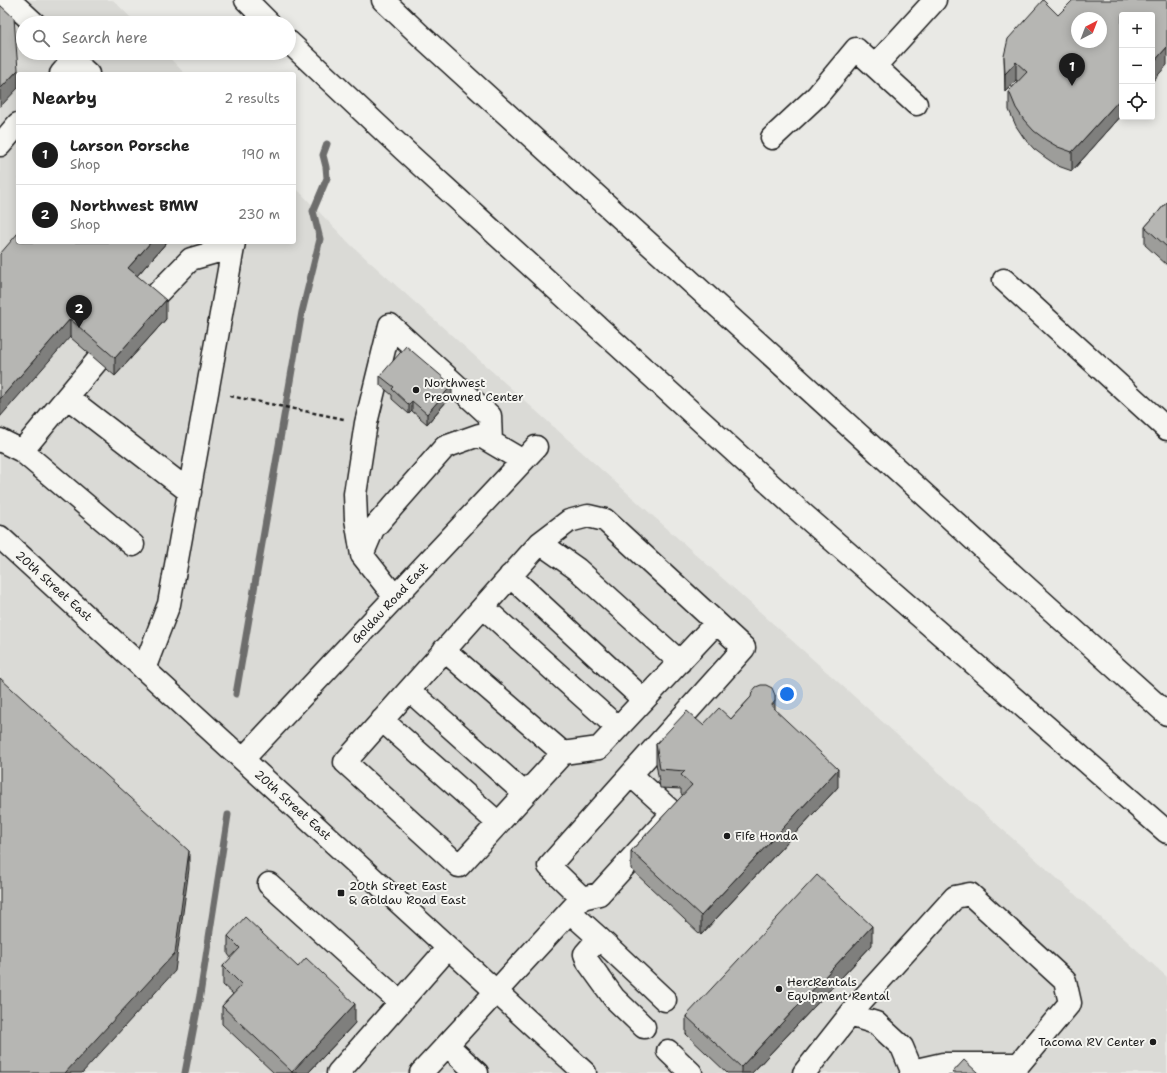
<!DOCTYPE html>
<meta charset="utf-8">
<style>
body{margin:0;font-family:"Shantell Sans",sans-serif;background:#f6f6f6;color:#222}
.controls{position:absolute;right:12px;top:12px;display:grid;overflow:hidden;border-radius:4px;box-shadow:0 2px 10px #0003}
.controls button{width:36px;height:36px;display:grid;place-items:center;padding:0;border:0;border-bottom:1px solid #e0e0e0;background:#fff;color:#222;font:20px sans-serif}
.compass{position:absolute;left:1071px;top:12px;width:36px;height:36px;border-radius:50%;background:#fff;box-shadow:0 2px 10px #0003;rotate:42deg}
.you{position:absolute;left:787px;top:694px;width:14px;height:14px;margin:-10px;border:3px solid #fff;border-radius:50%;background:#1a73e8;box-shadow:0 0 0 6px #1a73e833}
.badge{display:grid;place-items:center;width:26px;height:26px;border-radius:50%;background:#1c1c1c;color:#fff;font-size:13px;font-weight:700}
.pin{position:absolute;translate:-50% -33px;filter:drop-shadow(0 1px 2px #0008)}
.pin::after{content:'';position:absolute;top:21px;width:14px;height:12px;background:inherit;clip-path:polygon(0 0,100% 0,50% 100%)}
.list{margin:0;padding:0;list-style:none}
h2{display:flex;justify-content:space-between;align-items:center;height:52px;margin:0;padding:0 16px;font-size:17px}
h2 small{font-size:13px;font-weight:400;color:#767676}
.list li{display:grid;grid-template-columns:26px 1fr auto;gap:12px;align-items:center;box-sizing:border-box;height:60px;padding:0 16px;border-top:1px solid #e0e0e0}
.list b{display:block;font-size:15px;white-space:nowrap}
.list p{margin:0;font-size:13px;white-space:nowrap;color:#767676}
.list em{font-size:13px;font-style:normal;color:#767676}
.icon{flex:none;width:22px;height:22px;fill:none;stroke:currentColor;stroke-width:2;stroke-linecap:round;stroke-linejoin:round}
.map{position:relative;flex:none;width:1167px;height:1073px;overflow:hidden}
.search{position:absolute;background:#fff;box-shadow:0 2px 10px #0003;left:16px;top:16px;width:280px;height:44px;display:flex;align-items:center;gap:10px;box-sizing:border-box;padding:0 14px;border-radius:22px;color:#767676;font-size:15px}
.panel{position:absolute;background:#fff;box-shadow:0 2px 10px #0003;left:16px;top:72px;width:280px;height:172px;border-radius:4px}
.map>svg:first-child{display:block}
</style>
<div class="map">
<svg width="1167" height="1073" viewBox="0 0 1167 1073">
<rect width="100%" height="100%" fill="#e9e9e5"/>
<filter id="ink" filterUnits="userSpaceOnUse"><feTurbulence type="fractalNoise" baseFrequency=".025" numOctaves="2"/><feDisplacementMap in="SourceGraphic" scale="8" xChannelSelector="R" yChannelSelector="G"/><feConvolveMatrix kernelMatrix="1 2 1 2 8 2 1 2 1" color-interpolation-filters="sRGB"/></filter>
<g filter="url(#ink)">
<path fill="#dadad6" d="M0,0h113l23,23h-113v30h142l20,21h-167v168h276v-56l57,59 816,732v96h-1167z"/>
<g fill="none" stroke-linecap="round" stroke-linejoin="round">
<path stroke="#6d6d6c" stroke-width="7" d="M236,694l66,-382 18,-73 -7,-28 14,-33 -1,-11 -3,-12 4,-11
M185,1073l15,-78 28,-180"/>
<defs>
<path id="minor" d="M9,0l25,23
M65,53l23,21
M875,66l60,-66
M61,74l12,-14
M772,138l45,-42 39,-47 60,55
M0,145l18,-21
M1004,280l163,149
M148,303l43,-44 42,-12
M67,397l123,95
M0,440l22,11 75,-90
M22,451l111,94
M540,543l37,26 103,93
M362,555l-6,-36 -1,-25 11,-71 24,-98 100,91 1,26
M510,576l134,124
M395,597l-33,-42 11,-26 72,-82 34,-12 44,26
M483,607l135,121
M444,650l119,103
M144,669l25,-65 65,-362
M409,690l116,104
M382,720l116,103
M243,759l293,-312
M269,884l131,118
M582,898l-33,-32 195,-218 -139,-128 -17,-4 -19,5 -29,22 -195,219 114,104 104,-113 36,-5 117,-125
M570,912l29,26 -14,16 3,8 26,36 30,29
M599,938l66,62
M850,1015l26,8 26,24 10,24
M668,1051l23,22
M338,1073l110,-125
M421,1073l26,-28
M477,1073l-30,-28 135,-147 17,-4 74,-81 -42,-38
M804,1073l56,-71 95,-105 15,-3 95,87 5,22 -51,61h-76l-31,7 -1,2"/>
<path id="major" d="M0,537l585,536"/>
<path id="highway" d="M246,0l23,23
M383,0l37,35 606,552 141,127
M289,42l115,108 400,365 363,317"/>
</defs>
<use href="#minor" stroke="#1c1c1c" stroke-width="25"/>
<use href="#major" stroke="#1c1c1c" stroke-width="25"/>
<use href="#highway" stroke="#1c1c1c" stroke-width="25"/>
<path stroke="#1c1c1c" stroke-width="2.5" stroke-dasharray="4 3" stroke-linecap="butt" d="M230,396l114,23"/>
<use href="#minor" stroke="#f6f6f2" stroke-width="22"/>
<use href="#major" stroke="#f6f6f2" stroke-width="22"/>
<use href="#highway" stroke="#f6f6f2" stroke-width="22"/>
</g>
<path fill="#9d9d9a" stroke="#1c1c1c" d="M1058,15h64v100l-50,56 -14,-5 -12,-8 -12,-9 -10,-11 -8,-12 -7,-16v-19l9,-10 -2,-1 -11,12 -1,-36z
M1167,202v63l-22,-20v-18z
M18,242h149l-30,34 29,43 -51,57 -45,-39z
M380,376l72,19 -25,29 -15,-13 -3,3 -17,-15v-4l-12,-10z
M751,697l24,14 63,76 -137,148 -70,-66v-18l52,-56 -2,-1v-5l-21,-1 -4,-25v-19l47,-19 28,-6z
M228,936l127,87 -47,50h-34l-52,-49v-18l11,-12 -10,-9v-19l8,-8 -3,-4z
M872,945l-120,128h-25l-41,-39v-18z"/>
<path fill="#7f7f7d" stroke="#1c1c1c" d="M1167,47v18l-15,17v-18z
M1016,62v18l-11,12v-18z
M18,70v18l-18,19v-18z
M1122,97v18l-50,56v-19z
M151,242h16l-39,44v-18z
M166,300v19l-51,57v-18z
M70,319v18l-70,80v-18z
M452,385v10l-25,29v-10z
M412,401v10l-3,3v-9z
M775,695v18l-4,-7z
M838,769v18l-137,148v-19z
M189,851v18l-14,102 -93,102h-17z
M872,926v19l-120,128h-11v-6z
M355,1004v19l-47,50h-16v-1z"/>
<path fill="#b6b6b3" stroke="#1c1c1c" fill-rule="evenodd" d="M1043,0l15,15 15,-15h94v47l-15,17v-49h-30v82l-50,55 -14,-5 -12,-7 -12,-9 -10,-11 -8,-12 -7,-17 18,-19 -11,-10 -11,12 -1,-18 4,-17zM1077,18h24v24h-24z
M0,5l14,13 4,52 -18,19z
M1167,202v45l-22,-20z
M18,233v9h133l-23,26 38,32 -51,58 -45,-39 -70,80v-145z
M406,346l46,39 -25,29 -15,-13 -3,4 -17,-16 2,-2 -14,-11z
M0,678l189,173 -14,102 -110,120h-65z
M761,685h5l6,3 3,7v6l-4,5 67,63 -137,147 -70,-65 61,-66 -11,-10 4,-4 -25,-2 -4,-25 31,-33 16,14 16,-17 12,11 20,-22 1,-5 4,-5z
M817,875l55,51 -131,141 -55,-51z
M245,917l53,50 8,-9 49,46 -63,68 -70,-66 20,-21 -19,-19 17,-18 -12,-12z
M964,1060l14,13h-26z"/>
</g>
<g fill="#1c1c1c" stroke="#f6f6f2" stroke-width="1.5">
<circle cx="416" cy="390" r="4"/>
<circle cx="727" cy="836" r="4"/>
<rect x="337" y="889" width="8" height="8" rx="2"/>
<circle cx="779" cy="989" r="4"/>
<circle cx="1153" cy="1042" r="4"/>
</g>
<g text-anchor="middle" stroke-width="4" stroke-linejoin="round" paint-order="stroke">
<g font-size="12" fill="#1c1c1c" stroke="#f6f6f2" text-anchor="start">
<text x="424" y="387">Northwest<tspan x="424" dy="14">Preowned Center</tspan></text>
<text x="735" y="840">Fife Honda</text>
<text x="349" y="890">20th Street East<tspan x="349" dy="14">&amp; Goldau Road East</tspan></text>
<text x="787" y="986">HercRentals<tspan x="787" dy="14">Equipment Rental</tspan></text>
<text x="1145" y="1046" text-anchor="end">Tacoma RV Center</text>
</g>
<g font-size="12" fill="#1c1c1c" stroke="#f6f6f2">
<text transform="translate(54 586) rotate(42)" y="4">20th Street East</text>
<text transform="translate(390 603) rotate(-47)" y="4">Goldau Road East</text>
<text transform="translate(293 805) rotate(42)" y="4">20th Street East</text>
</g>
</g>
</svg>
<div class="controls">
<button>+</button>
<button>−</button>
<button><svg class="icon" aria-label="locate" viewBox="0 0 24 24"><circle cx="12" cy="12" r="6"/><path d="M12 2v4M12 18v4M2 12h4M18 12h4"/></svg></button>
</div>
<svg class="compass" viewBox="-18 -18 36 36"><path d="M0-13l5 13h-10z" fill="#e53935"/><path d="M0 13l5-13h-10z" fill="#767676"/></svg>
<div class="you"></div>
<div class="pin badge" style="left:1072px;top:86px">1</div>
<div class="pin badge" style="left:79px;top:328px">2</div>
<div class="search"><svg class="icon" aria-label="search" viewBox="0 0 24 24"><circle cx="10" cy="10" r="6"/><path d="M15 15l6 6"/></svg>Search here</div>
<section class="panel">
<h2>Nearby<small>2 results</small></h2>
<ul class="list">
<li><span class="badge">1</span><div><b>Larson Porsche</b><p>Shop</p></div><em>190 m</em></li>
<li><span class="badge">2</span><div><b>Northwest BMW</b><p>Shop</p></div><em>230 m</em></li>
</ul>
</section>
</div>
